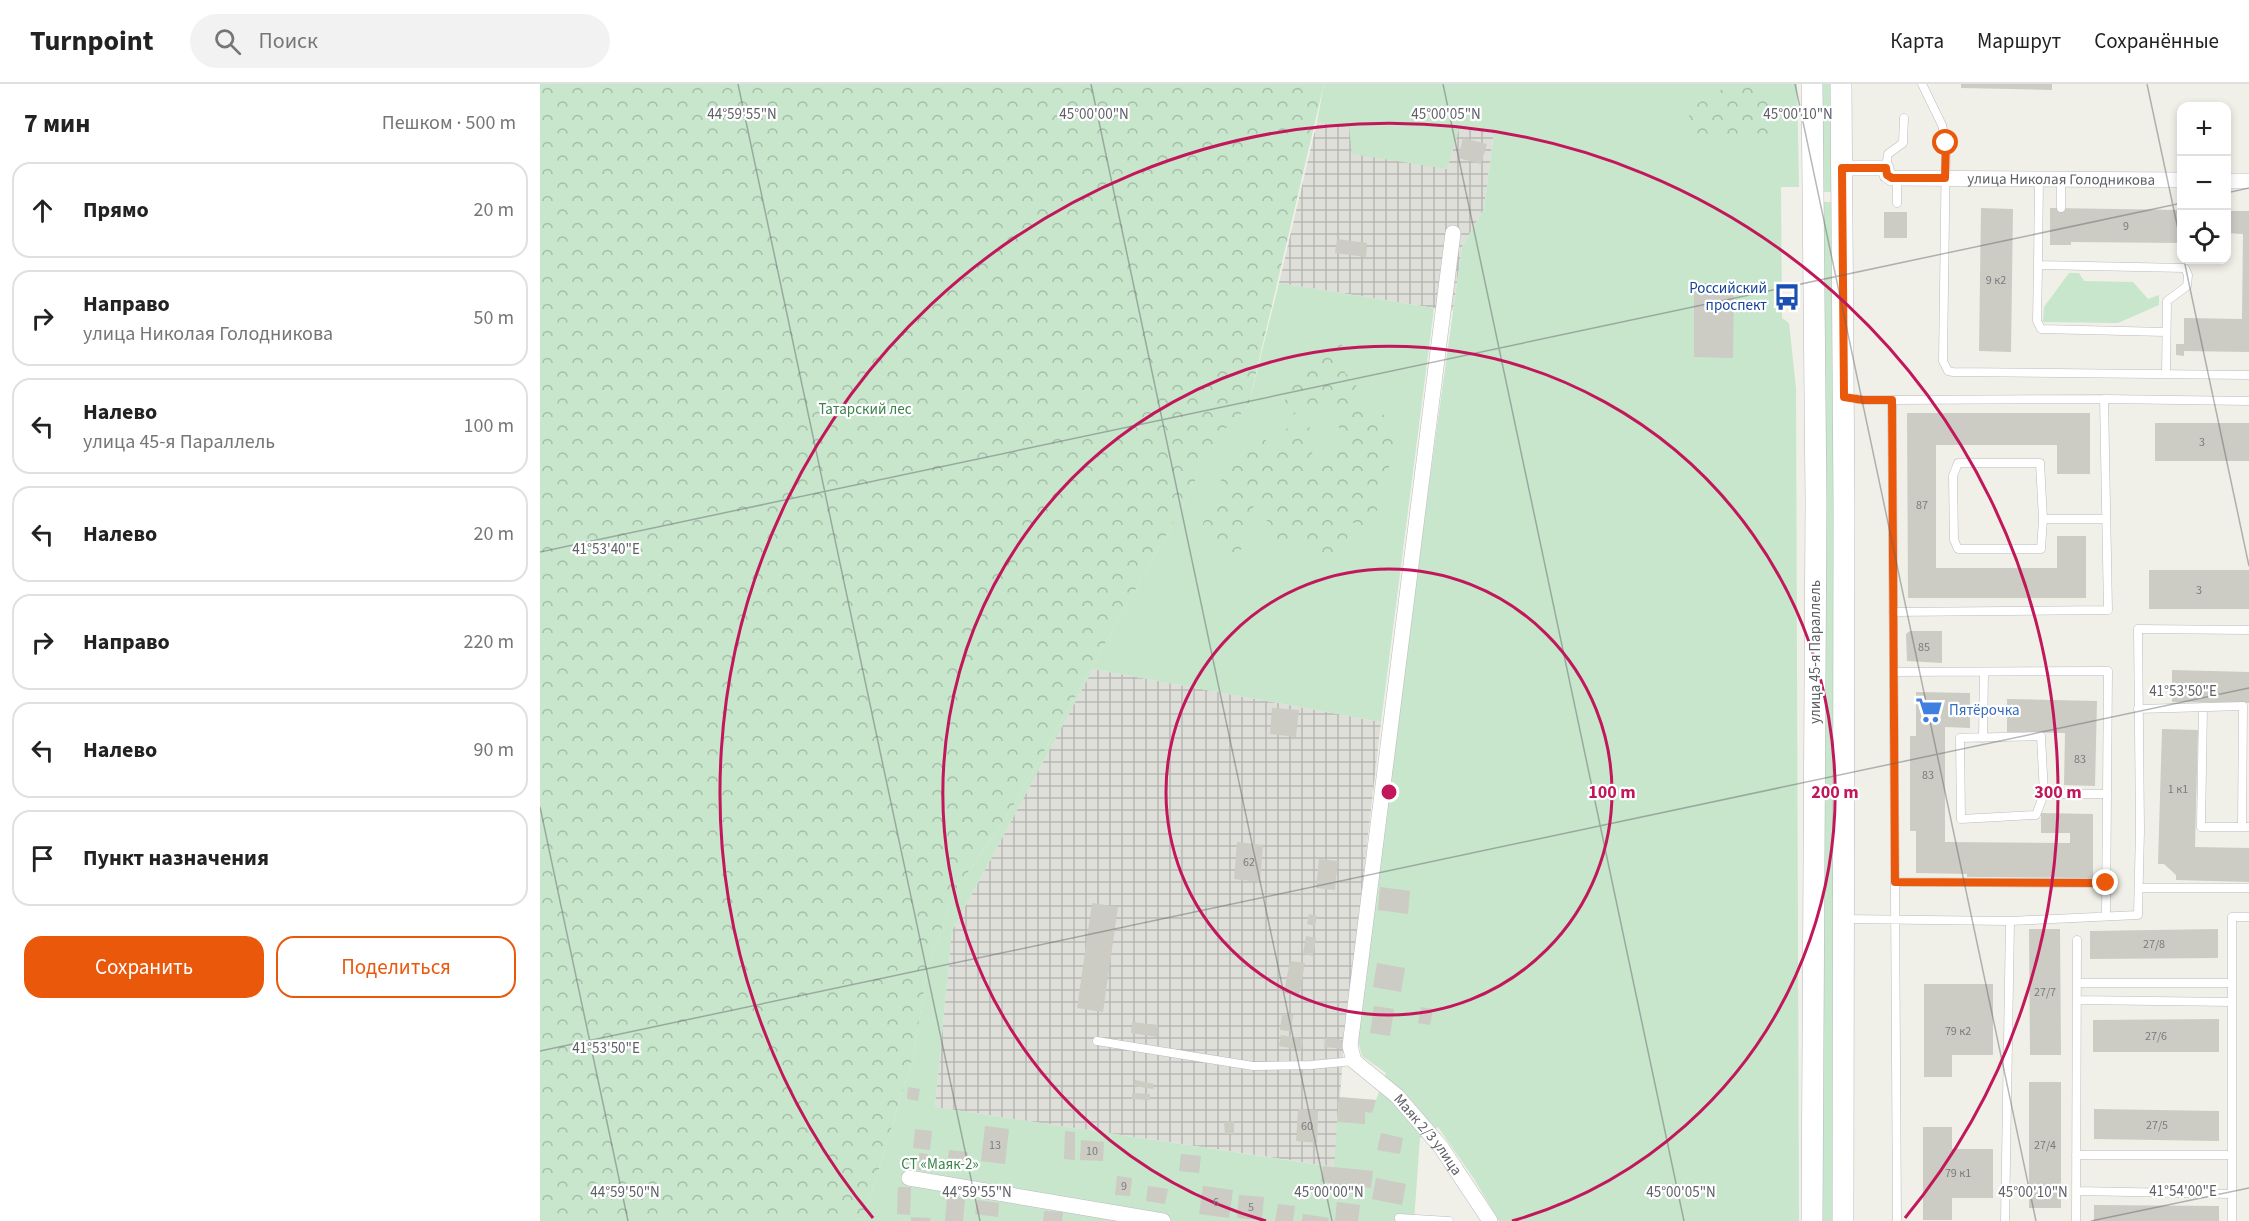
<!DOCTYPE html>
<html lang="ru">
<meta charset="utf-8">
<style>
body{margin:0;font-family:"Source Sans 3",sans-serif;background:#f2f2f2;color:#222}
.controls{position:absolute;right:18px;top:18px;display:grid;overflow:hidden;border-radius:12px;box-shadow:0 3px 9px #0003}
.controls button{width:54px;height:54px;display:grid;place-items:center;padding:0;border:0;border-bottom:2px solid #e0e0e0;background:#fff;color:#222;font:30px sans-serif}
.stop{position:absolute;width:18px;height:18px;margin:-14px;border:4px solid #ea580c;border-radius:50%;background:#fff}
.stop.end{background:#ea580c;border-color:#fff;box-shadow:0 2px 6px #0008}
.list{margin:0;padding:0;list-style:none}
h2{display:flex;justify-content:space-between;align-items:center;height:78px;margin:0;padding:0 24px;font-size:26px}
h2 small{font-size:20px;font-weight:400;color:#767676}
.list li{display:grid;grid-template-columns:39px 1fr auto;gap:18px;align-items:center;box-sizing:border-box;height:96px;margin:0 12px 12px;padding:0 12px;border:2px solid #e0e0e0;border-radius:18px}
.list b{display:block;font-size:22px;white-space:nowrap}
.list p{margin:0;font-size:20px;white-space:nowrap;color:#767676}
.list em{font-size:20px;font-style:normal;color:#767676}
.actions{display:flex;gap:12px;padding:18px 24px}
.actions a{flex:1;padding:14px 0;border:2px solid #ea580c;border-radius:18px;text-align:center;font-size:21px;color:#ea580c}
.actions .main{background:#ea580c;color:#fff}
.icon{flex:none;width:33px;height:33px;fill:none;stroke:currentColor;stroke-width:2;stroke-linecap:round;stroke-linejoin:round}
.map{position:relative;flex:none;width:1709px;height:1137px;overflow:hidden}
header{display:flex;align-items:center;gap:36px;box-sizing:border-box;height:84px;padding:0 30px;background:#fff;border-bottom:2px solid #e0e0e0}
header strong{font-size:28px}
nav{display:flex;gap:33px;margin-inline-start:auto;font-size:21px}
.search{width:420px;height:54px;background:#f2f2f2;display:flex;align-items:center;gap:15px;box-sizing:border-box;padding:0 21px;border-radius:33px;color:#767676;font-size:22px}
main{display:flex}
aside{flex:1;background:#fff}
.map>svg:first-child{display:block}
</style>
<header>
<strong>Turnpoint</strong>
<div class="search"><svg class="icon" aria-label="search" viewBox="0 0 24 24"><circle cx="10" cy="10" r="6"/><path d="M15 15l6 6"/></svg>Поиск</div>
<nav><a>Карта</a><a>Маршрут</a><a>Сохранённые</a></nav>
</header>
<main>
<aside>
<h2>7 мин<small>Пешком · 500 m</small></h2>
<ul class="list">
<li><svg class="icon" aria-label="ahead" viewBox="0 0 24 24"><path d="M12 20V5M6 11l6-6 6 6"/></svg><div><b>Прямо</b></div><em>20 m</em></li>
<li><svg class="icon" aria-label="right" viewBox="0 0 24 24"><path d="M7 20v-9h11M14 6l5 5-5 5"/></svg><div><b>Направо</b><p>улица Николая Голодникова</p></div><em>50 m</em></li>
<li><svg class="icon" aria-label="left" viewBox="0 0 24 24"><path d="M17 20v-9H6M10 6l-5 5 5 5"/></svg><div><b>Налево</b><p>улица 45-я Параллель</p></div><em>100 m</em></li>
<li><svg class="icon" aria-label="left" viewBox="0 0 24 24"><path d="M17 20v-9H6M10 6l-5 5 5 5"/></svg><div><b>Налево</b></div><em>20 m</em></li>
<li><svg class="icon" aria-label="right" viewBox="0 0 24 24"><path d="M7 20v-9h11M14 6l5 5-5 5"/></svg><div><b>Направо</b></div><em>220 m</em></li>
<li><svg class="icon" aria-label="left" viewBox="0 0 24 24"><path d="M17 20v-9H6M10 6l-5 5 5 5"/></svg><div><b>Налево</b></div><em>90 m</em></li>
<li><svg class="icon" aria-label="arrive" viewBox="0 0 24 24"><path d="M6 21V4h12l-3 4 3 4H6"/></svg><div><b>Пункт назначения</b></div></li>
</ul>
<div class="actions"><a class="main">Сохранить</a><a>Поделиться</a></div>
</aside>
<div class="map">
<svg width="1709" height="1137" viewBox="0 0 1709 1137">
<defs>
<pattern id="industrial-grid" width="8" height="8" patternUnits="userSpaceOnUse" patternTransform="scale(1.5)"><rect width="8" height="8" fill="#dfdfda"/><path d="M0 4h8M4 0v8" fill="none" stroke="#b8b8b5"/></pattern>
<pattern id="forest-crowns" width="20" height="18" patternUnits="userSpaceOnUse" patternTransform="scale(1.5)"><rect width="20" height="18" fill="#c7e6cc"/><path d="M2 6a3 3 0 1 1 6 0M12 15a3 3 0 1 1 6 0" fill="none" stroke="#a5bea9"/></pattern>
</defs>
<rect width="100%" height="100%" fill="#f0f0e8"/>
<path fill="url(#industrial-grid)" d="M777,38l32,5 98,42 13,-44 34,6 -10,78 -22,38 -9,64 -174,-28z
M553,585l288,53 -38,333 -8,112 -400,-60 17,-176z"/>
<path fill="#c7e6cc" d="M784,0h473l2,103h-18l1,131 7,5 7,65 3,833h-300l-25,-42 -36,-52 -18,11 -6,83h-551l50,-164 15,-90 27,-76 56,-81 169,-299 36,-74 32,-30 31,-124 155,25 -53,414 -288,-53 -141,262 -17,176 399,60 5,-70 37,3 10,-27 -24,-17 -4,-15 4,-55 46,-350 54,-389 22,-38 10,-77 -34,-7 -13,44 -95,-15 -3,-27 -32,-5z
M1281,0h14v108h-14z
M1281,118h14l-1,1019h-13z
M1529,189h10l5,8 49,1 15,17 11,-4v10l-41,18 -75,-1 1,-15z"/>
<path fill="url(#forest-crowns)" d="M0,0h784l-76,323 -32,31 -36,73 -169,299 -56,81 -27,76 -15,90 -50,164h-323z
M1203,0h21c12,15 10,39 3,56 -23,6 -48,-3 -72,-7l-7,-9 2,-15 27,-18z
M800,259l7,7 -2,23 11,9c1,21 11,28 31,34l15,30 -11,13 -11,45 -12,24 -20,-7 -1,29 -17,12 -26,-26 -9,10 -14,1 -23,-43 -5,3 -13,46 -13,2 -18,-24 -7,-2 3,-14 15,-16 1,-19 28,-37 15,-4 17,13 10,-3 -5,-20 11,-7 7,6 9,-1 -1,34 23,-3 4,-10v-39l-10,-2 -15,8 -14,-19 -5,18 -7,1 -4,-9 5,-27 11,-2 4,-14 17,1 7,-19z"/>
<path fill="#cccbc4" d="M1421,0h91v6l-91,-2z
M923,54l24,6 -6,20 -23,-6z
M1441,124l32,1 -2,143 -32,-1z
M1510,124l132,2v33l-111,-1v3h-21z
M1686,127h23v141l-65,-1v5l-8,-1v-11h8v-26l58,1 1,-85 -17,-1z
M1344,128h23v26h-23z
M797,155l30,4 -1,14 -31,-4z
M1154,199h40l-1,75 -39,-1z
M1367,329h183v61h-33v-29h-121v123h121v-32h29v62h-178z
M1615,339h94v38h-94z
M1609,486h100v39h-100z
M1370,547h32v32l-35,-2 -1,-27z
M1632,586l77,2v31l-77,-1z
M1376,608l54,1v35l-25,-1v115l125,1v-10h-29v-20l52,1v64l-126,-1v-3l-51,-1v-42h-6v-95h6z
M1467,615l90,2 -2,85 -31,-1 1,-52 -58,-1z
M732,624l27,2 -3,27 -26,-3z
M1622,645l36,1 -3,117 54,1v34l-73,-2v-5l-12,-11h-6z
M697,758l26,3 -3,37 -26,-3z
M779,775l19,2 -3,29 -19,-2z
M840,803l30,4 -2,23 -30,-4z
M552,819l26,4 -15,105 -26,-4z
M769,830l8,2 -2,10 -8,-2z
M1489,845h31l1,126h-31z
M1678,845v29l-128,1v-28z
M766,852l10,2 -3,18 -10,-2z
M750,877l15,2 -6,33 -15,-3z
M837,879l28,5 -4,24 -28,-5z
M1384,900h69v71h-41v22h-28z
M834,922l20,3 -4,27 -20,-3z
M881,923l12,2 -3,16 -12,-2z
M742,930l11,1 -2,16 -11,-1z
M1679,935v33h-126v-32z
M592,938l26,3 -1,12 -26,-4z
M741,951l22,4 -2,11 -22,-4z
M785,954l18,2v9l-19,-2z
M595,996l19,4 -1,5 -19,-3z
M1489,998h32v126h-32z
M368,1003l12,2 -2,12 -11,-2z
M592,1009l18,1v6l-18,-1z
M799,1013l37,3 -4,13 -7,-1v12l-27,-2z
M758,1025l20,1 -1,33 -21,-2z
M1554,1025l125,2v30l-125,-2z
M694,1037v13h-9l-1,-12z
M445,1042l24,3 -4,35 -24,-3z
M1383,1043h29v22h41v49h-41v22h-29z
M375,1045l17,2 -2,19 -17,-2z
M525,1047l10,1v28l-11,-1z
M841,1049l22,5 -3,16 -23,-4z
M541,1056l23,2 -1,19 -23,-1z
M409,1066l19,2 -1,16 -20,-2z
M379,1069l9,1 -1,17 -9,-1z
M641,1070l20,2 -2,17 -20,-2z
M783,1082l50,5 -2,17 -50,-6z
M577,1092l15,2 -2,18 -15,-1z
M836,1094l30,6 -4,21 -30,-6z
M608,1102l20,3 -3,15 -19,-3z
M663,1102l30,4 -4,28 -30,-4z
M358,1103h13l-1,28 -13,-1z
M699,1111l25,2 -2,23 -25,-2z
M407,1112l18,2 -2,23h-18z
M437,1116l22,3 -1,14 -23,-3z
M797,1118l23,3 -2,16h-23z
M738,1120l17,2 -2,15h-18z
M1554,1121l125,1v15h-125z
M504,1127l19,1 -1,9h-19z
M763,1130l26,4 -1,3h-26z
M371,1133l20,1 -1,3h-19z"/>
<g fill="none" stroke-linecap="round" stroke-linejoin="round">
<defs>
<path id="service" d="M1382,0l20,41 4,18 -3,218 5,10 5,1 296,3
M1346,84l2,-14 15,-11 1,-25
M1357,119v-25
M1521,124v-29
M1498,181l1,-86
M1626,290l1,-73 20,-15 1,-11 -3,-7 -147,-3 -1,56 4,8 125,3
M1305,313l18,3h29l5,821
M1564,315l145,2
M1352,316l212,-1 4,211 -215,2
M1503,435l-3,-56h-82l-5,13 1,64 4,9h83l2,-30h63
M1354,588l214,-1 -2,245
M1663,623l-2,120h41
M1598,625l105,-3 -1,121h7
M1443,654l1,-66
M1504,710l-8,21 -75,4 -1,-81 81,-2 3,58h63
M1355,798l211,1
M1600,804h109
M1305,835l165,2 128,-6 2,-85 -2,-201 111,1
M1537,899h154
M1537,916l155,2
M557,957l156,25 58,-1 43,-4
M1536,1071h156
M1536,1107l156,3
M859,1134l50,3
M1465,1137l5,-300
M1536,1137l1,-281
M1692,1137v-304h17"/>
<g id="minor">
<path id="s1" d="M1302,84h44l1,7 5,3 290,2"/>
<path d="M1686,97h23"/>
<path id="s2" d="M913,149l-103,813 4,15 43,35 44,51 49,74"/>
<path d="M369,1094l254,43"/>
</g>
<path id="secondary" d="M1272,0l4,418 -4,719
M1301,0l3,421 -1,716"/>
</defs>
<use href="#service" stroke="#babbc1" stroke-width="9"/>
<use href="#minor" stroke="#babbc1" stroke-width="16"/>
<use href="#secondary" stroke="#b6b8be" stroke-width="22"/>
<use href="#service" stroke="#fff" stroke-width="8"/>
<use href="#minor" stroke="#fff" stroke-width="15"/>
<use href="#secondary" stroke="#fff" stroke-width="21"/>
</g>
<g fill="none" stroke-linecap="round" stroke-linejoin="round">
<path stroke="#ea580c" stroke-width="8" d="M1406,59l-1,35h-53l-5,-3 -1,-7h-44l2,229 19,3h29l3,482 211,1"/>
</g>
<path fill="none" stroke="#5f6167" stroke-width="1.5" stroke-opacity="0.45" d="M198,0l242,1137M551,0l241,1137M903,0l241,1137M1255,0l241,1137M1607,0l35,164M1686,109l23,-5M1644,176l65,306M0,468l1642,-349M0,723l88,414M0,967l1709,-363M1551,1137l158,-33"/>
<g fill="none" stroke="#c2185b" stroke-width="3">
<circle cx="849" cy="708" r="223"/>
<path d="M726 1137A446 446 0 1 1 972 1137"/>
<path d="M333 1134A669 669 0 1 1 1365 1134"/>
</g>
<defs>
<symbol id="bus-bare" viewBox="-9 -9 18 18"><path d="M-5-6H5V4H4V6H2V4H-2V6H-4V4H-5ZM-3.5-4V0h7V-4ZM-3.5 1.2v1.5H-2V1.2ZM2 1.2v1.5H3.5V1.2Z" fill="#1a4fb4" stroke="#fff" stroke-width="2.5" paint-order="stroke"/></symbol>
<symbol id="supermarket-bare" viewBox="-9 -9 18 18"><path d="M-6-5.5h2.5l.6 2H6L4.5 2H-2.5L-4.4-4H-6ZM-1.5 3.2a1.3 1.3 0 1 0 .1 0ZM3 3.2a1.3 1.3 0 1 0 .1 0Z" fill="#3f7fe0" stroke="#fff" stroke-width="2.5" paint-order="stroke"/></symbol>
</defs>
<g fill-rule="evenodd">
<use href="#bus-bare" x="1228" y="194" width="38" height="38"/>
<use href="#supermarket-bare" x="1370" y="607" width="38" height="38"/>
</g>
<g text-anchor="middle" stroke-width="4.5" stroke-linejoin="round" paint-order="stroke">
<g font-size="12" fill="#7a7c7e">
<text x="1586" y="146">9</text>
<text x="1456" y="200">9 к2</text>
<text x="1662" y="362">3</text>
<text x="1382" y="425">87</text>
<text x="1659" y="510">3</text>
<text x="1384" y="567">85</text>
<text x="1540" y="679">83</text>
<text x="1388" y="695">83</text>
<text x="1638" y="709">1 к1</text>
<text x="709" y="782">62</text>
<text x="1614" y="864">27/8</text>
<text x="1505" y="912">27/7</text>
<text x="1418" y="951">79 к2</text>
<text x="1616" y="956">27/6</text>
<text x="1617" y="1045">27/5</text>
<text x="767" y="1046">60</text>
<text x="455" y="1065">13</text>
<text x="1505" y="1065">27/4</text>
<text x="552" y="1071">10</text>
<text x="1418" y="1093">79 к1</text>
<text x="584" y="1106">9</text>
<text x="676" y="1122">6</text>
<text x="711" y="1127">5</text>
</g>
<g font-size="15" fill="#5f6167" stroke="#fff">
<text dy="5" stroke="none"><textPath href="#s1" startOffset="226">улица Николая Голодникова</textPath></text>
<text transform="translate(1275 568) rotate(-90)" y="5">улица 45-я Параллель</text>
<text dy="5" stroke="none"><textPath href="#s2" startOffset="940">Маяк 2/3 улица</textPath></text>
</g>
<g font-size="15" fill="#164399" stroke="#fff" text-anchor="end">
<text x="1227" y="209">Российский<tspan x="1227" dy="17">проспект</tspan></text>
</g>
<g font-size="15" fill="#3b834b" stroke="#fff">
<text x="325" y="330">Татарский лес</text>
<text x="400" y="1085">СТ «Маяк-2»</text>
</g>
<g font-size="15" fill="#366cbe" stroke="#fff" text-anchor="start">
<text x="1409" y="631">Пятёрочка</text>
</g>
</g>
<g font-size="15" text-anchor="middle" fill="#5f6167" stroke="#fff" stroke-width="4.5" stroke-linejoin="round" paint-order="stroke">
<text x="202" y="35">44°59'55"N</text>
<text x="554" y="35">45°00'00"N</text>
<text x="906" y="35">45°00'05"N</text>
<text x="1258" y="35">45°00'10"N</text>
<text x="66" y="470">41°53'40"E</text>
<text x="1643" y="612">41°53'50"E</text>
<text x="66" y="969">41°53'50"E</text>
<text x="1643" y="1112">41°54'00"E</text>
<text x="85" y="1113">44°59'50"N</text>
<text x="437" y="1113">44°59'55"N</text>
<text x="789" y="1113">45°00'00"N</text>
<text x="1141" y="1113">45°00'05"N</text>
<text x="1493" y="1113">45°00'10"N</text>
</g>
<circle cx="849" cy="708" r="9" fill="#c2185b" stroke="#fff" stroke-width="3"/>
<g font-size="18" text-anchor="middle" font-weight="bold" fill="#c2185b" stroke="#fff" stroke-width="4.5" stroke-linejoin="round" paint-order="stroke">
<text x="1072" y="714">100 m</text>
<text x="1295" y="714">200 m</text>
<text x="1518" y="714">300 m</text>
</g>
</svg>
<div class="controls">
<button>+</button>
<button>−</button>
<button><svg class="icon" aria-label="locate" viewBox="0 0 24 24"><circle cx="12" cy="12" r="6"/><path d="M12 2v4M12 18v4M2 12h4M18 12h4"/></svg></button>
</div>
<div class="stop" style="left:1406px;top:59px"></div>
<div class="stop end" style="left:1566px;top:799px"></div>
</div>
</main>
